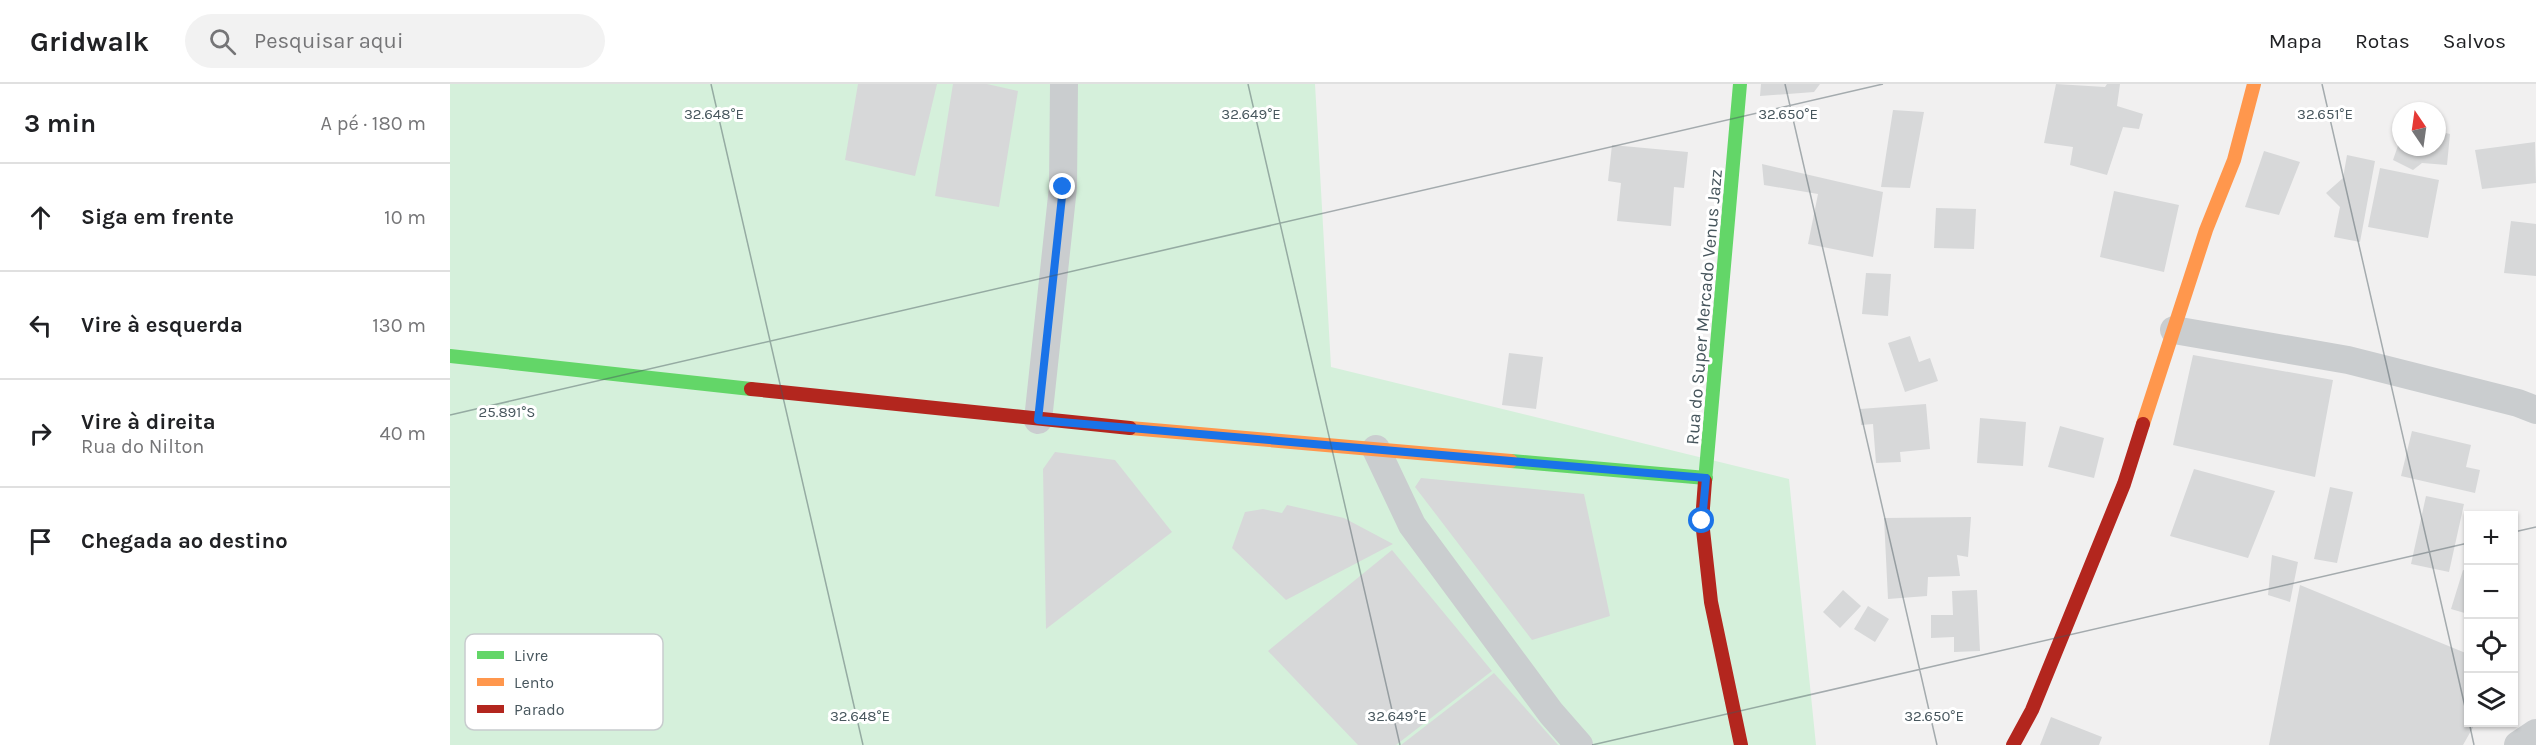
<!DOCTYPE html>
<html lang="pt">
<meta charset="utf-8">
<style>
body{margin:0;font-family:Karla,sans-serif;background:#f2f2f2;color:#202124}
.controls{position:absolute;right:18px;bottom:18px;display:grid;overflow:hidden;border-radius:0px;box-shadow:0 2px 4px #0004}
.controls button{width:54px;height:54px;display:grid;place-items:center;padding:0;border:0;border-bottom:2px solid #e0e0e0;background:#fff;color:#202124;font:30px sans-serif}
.compass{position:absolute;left:1942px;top:18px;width:54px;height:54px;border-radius:50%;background:#fff;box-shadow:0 2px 4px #0004;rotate:347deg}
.stop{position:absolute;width:18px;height:18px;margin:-14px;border:4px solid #1a73e8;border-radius:50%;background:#fff}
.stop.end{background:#1a73e8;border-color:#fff;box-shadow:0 2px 6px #0008}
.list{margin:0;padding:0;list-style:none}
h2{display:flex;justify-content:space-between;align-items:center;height:78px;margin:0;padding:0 24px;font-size:26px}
h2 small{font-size:20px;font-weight:400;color:#757577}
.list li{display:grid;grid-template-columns:39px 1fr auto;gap:18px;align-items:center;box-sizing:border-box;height:108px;padding:0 24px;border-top:2px solid #e0e0e0}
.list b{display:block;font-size:22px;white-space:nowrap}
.list p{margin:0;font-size:20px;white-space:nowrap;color:#757577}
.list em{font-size:20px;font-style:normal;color:#757577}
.icon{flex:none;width:33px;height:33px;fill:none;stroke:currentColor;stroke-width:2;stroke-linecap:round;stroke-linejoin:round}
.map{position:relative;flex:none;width:2086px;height:661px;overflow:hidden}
header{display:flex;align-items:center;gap:36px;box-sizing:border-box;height:84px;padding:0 30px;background:#fff;border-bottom:2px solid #e0e0e0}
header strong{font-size:28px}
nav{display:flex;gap:33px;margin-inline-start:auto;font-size:21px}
.search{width:420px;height:54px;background:#f2f2f2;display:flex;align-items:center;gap:15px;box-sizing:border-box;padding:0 21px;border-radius:33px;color:#757577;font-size:22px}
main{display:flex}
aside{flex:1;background:#fff}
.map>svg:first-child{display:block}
</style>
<header>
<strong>Gridwalk</strong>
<div class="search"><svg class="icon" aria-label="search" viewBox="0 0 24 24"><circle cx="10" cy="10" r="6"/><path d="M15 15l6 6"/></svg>Pesquisar aqui</div>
<nav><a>Mapa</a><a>Rotas</a><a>Salvos</a></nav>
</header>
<main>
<aside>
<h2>3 min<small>A pé · 180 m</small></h2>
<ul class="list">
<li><svg class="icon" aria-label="ahead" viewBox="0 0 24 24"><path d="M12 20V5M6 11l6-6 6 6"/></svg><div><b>Siga em frente</b></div><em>10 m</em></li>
<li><svg class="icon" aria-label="left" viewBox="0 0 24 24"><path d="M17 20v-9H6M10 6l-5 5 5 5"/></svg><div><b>Vire à esquerda</b></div><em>130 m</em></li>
<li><svg class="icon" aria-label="right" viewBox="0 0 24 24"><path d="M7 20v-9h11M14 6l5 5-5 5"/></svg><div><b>Vire à direita</b><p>Rua do Nilton</p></div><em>40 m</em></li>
<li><svg class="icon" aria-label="arrive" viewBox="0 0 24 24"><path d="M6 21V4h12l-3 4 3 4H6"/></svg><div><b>Chegada ao destino</b></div></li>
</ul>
</aside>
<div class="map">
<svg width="2086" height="661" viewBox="0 0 2086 661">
<rect width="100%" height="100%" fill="#f1f0f0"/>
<path fill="#d5f0db" d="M0,0h865l16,283 458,112 27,266h-1366z"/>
<path fill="#d7d8d9" d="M408,0h79l-22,92 -70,-16z
M503,0h34l31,7 -19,116 -64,-11z
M1311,0h59l-6,8 -54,4z
M1606,0l49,3 2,-3h13l-3,22 26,8 -4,15 -16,-2 -16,48 -37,-10 3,-18 -29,-4z
M1443,26l31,2 -14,76 -29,-1z
M1987,47l13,3 -3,31 -25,-2 -9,7 -20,-10 8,-23v10h36z
M2085,58l1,41 -54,6 -7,-39z
M1162,61l76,7 -4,36 -10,-1 -3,39 -54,-5 4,-38 -13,-2z
M1814,67l36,11 -21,53 -34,-8z
M1897,71l28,6 -15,81 -26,-5 6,-30 -14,-14 17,-15z
M1312,80l121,28 -10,65 -65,-13 10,-50 -54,-9z
M1930,84l59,12 -11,58 -60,-11z
M1664,107l65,14 -15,67 -64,-15z
M1486,124l40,1 -2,40 -40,-1z
M2061,137l25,3v52l-32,-3z
M1416,189l25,1 -3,42 -26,-2z
M1460,252l9,26 11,-4 8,23 -33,11 -17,-49z
M1059,269l34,4 -7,52 -34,-4z
M1743,271l140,25 -18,97 -142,-32z
M1476,320l4,45 -30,3 1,10 -25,1 -3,-39 -12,1 -1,-16z
M1530,334l46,4 -3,44 -46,-3z
M1610,342l44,12 -10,40 -46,-11z
M1962,347l59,14 -5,22 14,3 -5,23 -74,-17z
M605,368l60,8 57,72 -126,97 -3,-160z
M1744,385l81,22 -27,67 -78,-22z
M971,394l163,16 26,122 -78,24 -117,-153z
M1880,403l23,5 -16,71 -23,-4z
M1976,412l38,8 -15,68 -38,-8z
M837,421l57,13 49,26 -107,56 -54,-52 13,-36 18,-3 19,4z
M1521,433l-3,40 -11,-2 3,21 -32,1 -1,19 -39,3 -4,-81z
M942,466l100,121 -96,74h-38l-90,-94z
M1822,471l26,7 -8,40 -22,-7z
M2013,486l5,2v42l-17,-5z
M1850,501l168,69v68h8l-13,23h-194z
M1393,506l18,16 -21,22 -17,-16z
M1527,506l3,61 -26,1v-15l-23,1v-23h22l-1,-24z
M1418,522l21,13 -14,23 -21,-13z
M1044,589l64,72h-157z
M1601,633l51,20 -3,8h-59z"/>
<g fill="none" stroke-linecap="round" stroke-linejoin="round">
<path stroke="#cacdcf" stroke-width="28" d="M1724,246l174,30 170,43 18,7
M588,336l25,-233 1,-103
M926,365l36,76 139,188 28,32
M2068,661l18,-12"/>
<path stroke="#63d668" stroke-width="14" d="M0,272l301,33
M1061,377l195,17
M1255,397l35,-397"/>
<path stroke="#ff974d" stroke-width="14" d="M1693,340l63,-194 28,-70 20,-76
M680,344l381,33"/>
<path stroke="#b3261e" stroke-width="14" d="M301,305l379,39
M1255,397l-3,40 9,81 30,143
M1563,661l19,-35 92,-226 19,-60"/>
</g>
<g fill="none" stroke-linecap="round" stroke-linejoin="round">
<path stroke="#1a73e8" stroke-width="8" d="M613,103l-25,233 668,58 -4,43"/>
</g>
<path fill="none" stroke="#47565d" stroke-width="1.5" stroke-opacity="0.45" d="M261,0l152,661M798,0l152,661M1335,0l152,661M1872,0l146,636M0,331l1433,-331M2064,448l22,-5M2019,638l5,23M1142,661l876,-202"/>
<g text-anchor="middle" stroke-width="6" stroke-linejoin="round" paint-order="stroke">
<g font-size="18" fill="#47565d" stroke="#fff">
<text transform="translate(1254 223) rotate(-85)" y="6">Rua do Super Mercado Venus Jazz</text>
</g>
</g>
<rect x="15" y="550" width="198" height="96" rx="9" fill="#fff" stroke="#c8ccce" stroke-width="1.5"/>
<rect x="27" y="567" width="27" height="8" fill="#63d668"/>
<rect x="27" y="594" width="27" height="8" fill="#ff974d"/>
<rect x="27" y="621" width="27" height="8" fill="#b3261e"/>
<g font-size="16" fill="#47565d">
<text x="64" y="577">Livre</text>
<text x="64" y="604">Lento</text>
<text x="64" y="631">Parado</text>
</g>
<g font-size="15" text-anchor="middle" fill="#47565d" stroke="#fff" stroke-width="6" stroke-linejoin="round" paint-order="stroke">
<text x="264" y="35">32.648°E</text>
<text x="801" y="35">32.649°E</text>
<text x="1338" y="35">32.650°E</text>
<text x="1875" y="35">32.651°E</text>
<text x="57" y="333">25.891°S</text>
<text x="410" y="637">32.648°E</text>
<text x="947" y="637">32.649°E</text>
<text x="1484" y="637">32.650°E</text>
</g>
</svg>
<div class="controls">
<button>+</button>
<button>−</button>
<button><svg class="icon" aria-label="locate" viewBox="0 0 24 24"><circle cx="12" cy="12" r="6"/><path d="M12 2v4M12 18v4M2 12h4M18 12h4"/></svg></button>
<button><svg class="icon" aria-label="layers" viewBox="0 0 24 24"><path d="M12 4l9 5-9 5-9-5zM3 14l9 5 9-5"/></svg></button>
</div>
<svg class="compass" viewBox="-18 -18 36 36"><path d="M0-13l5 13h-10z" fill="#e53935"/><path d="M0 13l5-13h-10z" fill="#757577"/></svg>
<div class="stop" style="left:1252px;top:437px"></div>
<div class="stop end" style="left:613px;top:103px"></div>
</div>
</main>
